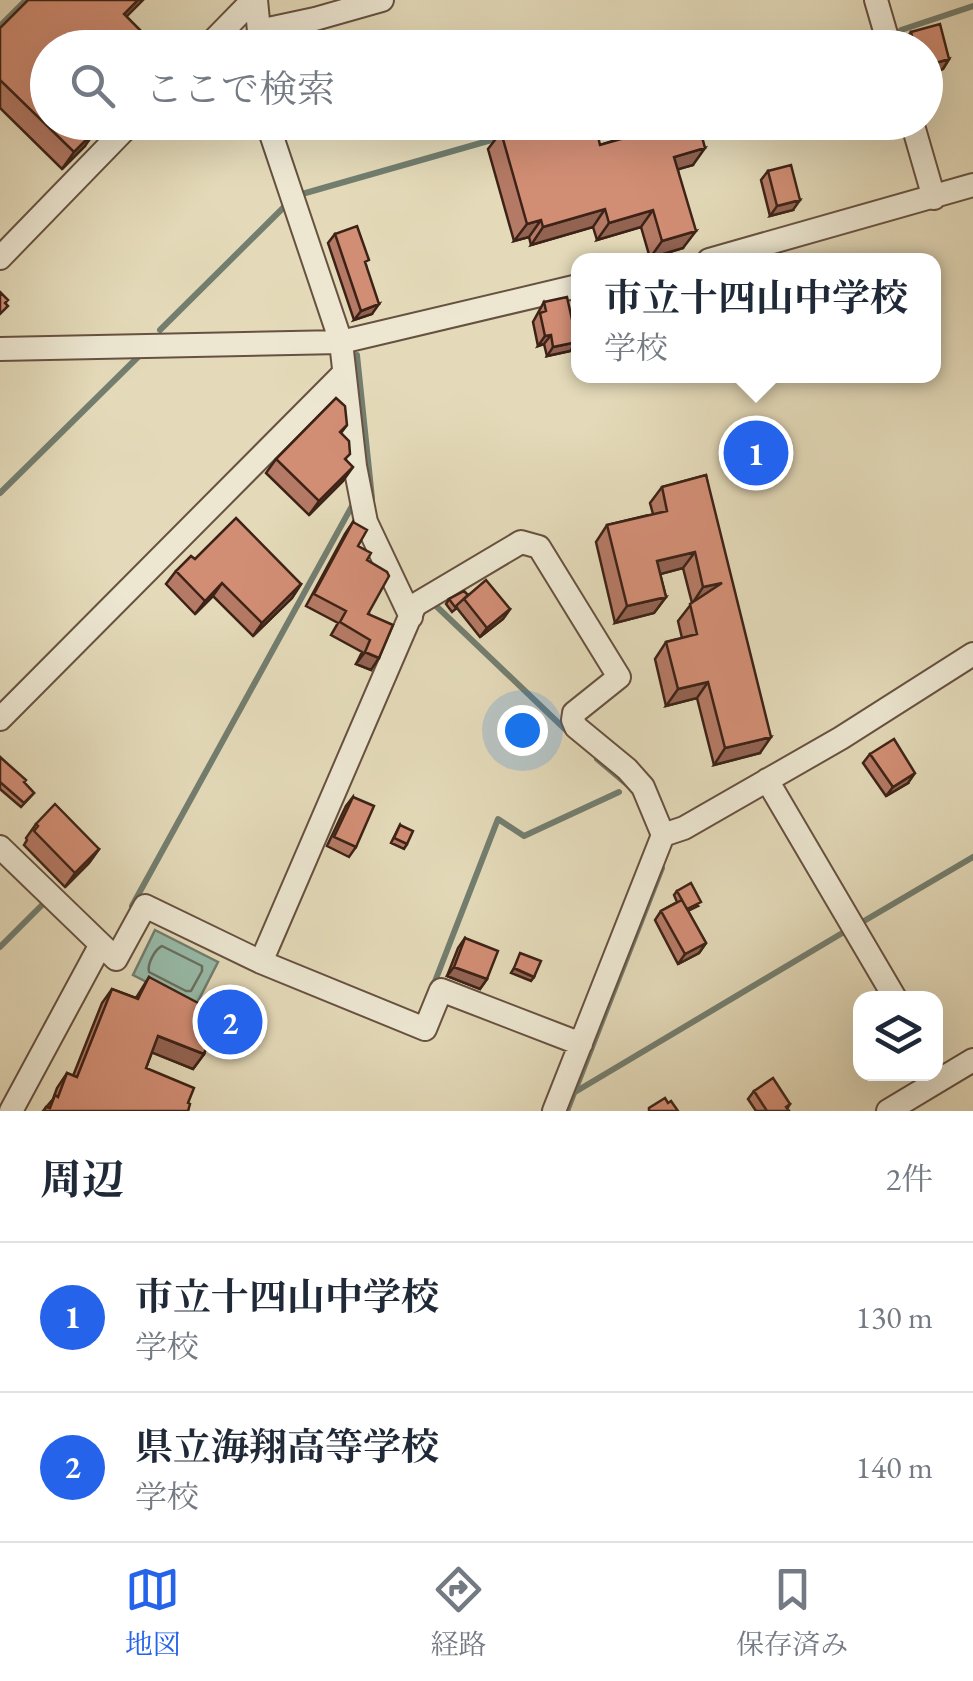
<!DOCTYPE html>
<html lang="ja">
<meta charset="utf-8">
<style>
body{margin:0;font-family:"EB Garamond","Noto Serif JP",serif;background:#f2f2f3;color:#1f2937}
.controls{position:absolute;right:30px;bottom:30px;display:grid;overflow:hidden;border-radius:20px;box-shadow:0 10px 40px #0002}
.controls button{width:90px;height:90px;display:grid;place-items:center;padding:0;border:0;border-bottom:2px solid #e0e1e3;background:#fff;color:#1f2937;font:50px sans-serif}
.you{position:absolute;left:522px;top:730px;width:35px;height:35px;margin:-25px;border:8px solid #fff;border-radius:50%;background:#1a73e8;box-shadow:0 0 0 15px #1a73e833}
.badge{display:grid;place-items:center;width:65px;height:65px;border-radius:50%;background:#2563eb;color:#fff;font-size:32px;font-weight:700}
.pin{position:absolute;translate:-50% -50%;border:5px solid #fff;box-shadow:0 2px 10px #0006}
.popup{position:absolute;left:571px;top:253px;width:370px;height:130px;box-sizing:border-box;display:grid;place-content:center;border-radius:20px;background:#fff;filter:drop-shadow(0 2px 8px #0005);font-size:32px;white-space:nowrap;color:#747a83}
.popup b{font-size:38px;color:#1f2937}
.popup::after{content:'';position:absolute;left:50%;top:100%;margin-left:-20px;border:20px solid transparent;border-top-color:#fff}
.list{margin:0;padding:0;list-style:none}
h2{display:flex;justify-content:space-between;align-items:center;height:130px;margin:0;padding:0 40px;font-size:42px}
h2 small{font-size:32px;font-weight:400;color:#747a83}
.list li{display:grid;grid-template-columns:65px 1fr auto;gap:30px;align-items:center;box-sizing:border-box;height:150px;padding:0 40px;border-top:2px solid #e0e1e3}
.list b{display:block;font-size:38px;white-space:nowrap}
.list p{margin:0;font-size:32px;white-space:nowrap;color:#747a83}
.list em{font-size:32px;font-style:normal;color:#747a83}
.icon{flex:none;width:55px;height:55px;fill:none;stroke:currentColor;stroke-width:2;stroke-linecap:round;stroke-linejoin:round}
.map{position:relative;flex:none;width:973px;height:1111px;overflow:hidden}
.search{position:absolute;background:#fff;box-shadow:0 10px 40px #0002;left:30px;right:30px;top:30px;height:110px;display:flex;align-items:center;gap:25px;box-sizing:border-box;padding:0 35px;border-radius:55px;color:#747a83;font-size:38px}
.sheet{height:430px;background:#fff}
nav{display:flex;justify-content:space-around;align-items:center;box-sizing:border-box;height:140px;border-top:2px solid #e0e1e3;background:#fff;font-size:28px;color:#747a83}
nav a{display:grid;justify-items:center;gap:5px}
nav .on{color:#2563eb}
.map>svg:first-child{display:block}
</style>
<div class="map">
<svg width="973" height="1111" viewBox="0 0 973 1111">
<rect width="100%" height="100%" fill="#e4dab9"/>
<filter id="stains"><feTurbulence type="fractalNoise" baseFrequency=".002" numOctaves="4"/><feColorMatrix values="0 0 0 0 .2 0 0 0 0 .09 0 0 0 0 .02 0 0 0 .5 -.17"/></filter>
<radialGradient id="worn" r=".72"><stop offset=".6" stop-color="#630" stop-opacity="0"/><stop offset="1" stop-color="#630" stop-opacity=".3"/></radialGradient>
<path fill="#97bba9" stroke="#737e6f" stroke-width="2.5" d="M155,930l63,32 -23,45 -62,-32z"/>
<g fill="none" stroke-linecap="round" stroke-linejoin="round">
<path stroke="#6a6f60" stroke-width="2.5" d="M162,946l40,20v5l-11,20h-5l-37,-19c-2,-8 6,-23 13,-26z"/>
<path stroke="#737e6f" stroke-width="6" d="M0,26l26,-26
M901,30l72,-24
M819,48l47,-14
M302,194l200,-57
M160,330l126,-125
M357,355l15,143
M0,493l138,-136
M433,603l136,130
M597,759l32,27
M132,906l220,-400
M864,921l109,-64
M0,947l43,-43
M432,989l66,-170 26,17 95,-44
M575,1092l269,-160
M567,1111l95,-243"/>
<defs>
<path id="minor" d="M256,0l3,31 56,-12 67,-19
M876,0l14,48
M206,48l47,-48
M267,122l74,220 14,124 11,56 45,95
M912,122l22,76
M0,258l132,-136
M709,260l264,-75
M0,349l341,-7 237,-56
M0,719l344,-346
M767,780l128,218
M0,847l116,112 29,-53 116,56 164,67 16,-39 140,54
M261,962l154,-357 106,-63 18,5 80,130 -45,36 -1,7 3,7 51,42 16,18 20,48
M11,1111l89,-165
M554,1111l109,-276 21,-7 157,-90 132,-84
M888,1111l85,-51"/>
</defs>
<use href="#minor" stroke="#675140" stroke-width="26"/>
<use href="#minor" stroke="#ede7d2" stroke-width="22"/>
</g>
<path fill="#b57a65" stroke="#3d2317" stroke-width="2.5" d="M0,28l48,20 37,98 -23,23 -62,-61z
M911,32l38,27 -6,10 -17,5v-26h-20l-2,-6z
M611,122h87l-5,43 -15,4 5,79 -33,10 -9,-31 -44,13 -4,-13 -62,18 -2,-8 -15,4 -26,-92 13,-17 78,5 21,8 16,-5z
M768,171l25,39 -23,6 -9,-36z
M335,234l31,31 6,49 -18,6 -26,-77z
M544,302l26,49 -23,5 -3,-12 -6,2 -5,-24z
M347,425l-6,8 5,27 -3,21 -34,34 -43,-42 10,-14z
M706,475l54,278 -46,12 -17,-67 -31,8 -11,-47 11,-17 16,-4 -4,-17 14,-18 -9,-35 -23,6 6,23 -12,16 -39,10 -19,-81 11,-17 46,-11 -3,-11 12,-16z
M353,522l5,24 9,14 4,110 -15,-6 6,-12 -31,-17 7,-12 -32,-17 39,-72z
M195,559l106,25 -9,14 -39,38 -40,-40 -18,18 -29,-30 10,-13z
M468,595l42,14 -7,10 -23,18 -23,-29 1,-1 -6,5 -6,-8 3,-5z
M870,754l38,29 -22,13 -23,-33z
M0,757l34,36 -13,14 -21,-18z
M353,797l3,50 -7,10 -22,-11 19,-40z
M36,824l63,25 -10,14 -24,24 -41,-42 3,-5 -1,-2z
M400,825l7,19 -3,5 -13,-6z
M677,891l21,15 -10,5 18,32 -7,10 -21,11 -23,-44 6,-9 16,-9 -3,-7z
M465,938l22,41 -7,10 -33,-13 11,-28z
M149,977l56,59 -1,18 -11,15 -41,-17 -6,16 42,35v8h-145l10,-12 4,-11 10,-15 6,3 29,-73 10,-14 24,9z
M754,1091l36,13 -3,5 2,2h-33l-8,-12z"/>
<path fill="#936352" stroke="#3d2317" stroke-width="2.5" d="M138,0h5l-31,31 12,-17z
M949,59l-6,10 -17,5v-8z
M97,129l-12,17 -23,23 12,-17z
M705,148l-12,17 -31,9 12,-17z
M800,200l-7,10 -23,6 7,-10z
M605,209l-12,18 -62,18 12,-18z
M653,210l-12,17 -44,13 12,-17z
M541,220l-12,17 -15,4 13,-17z
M696,231l-13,17 -33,10 12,-17z
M379,304l-7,10 -18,6 7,-9z
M551,335l-7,9 -6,2 7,-10z
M577,342l-7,9 -23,5 6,-9z
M353,467l-10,14 -34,34 10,-14z
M695,552l-12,16 -37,10 11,-17z
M222,583l-9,13 -18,18 10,-13z
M722,583l-30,21 11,-17z
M301,584l-9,14 -39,38 9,-13z
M666,597l-12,16 -39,10 12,-17z
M510,609l-7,10 -23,18 7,-9z
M365,652l14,6 -8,12 -15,-6z
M708,682l-11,16 -31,8 12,-17z
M771,737l-11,16 -46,12 11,-17z
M915,773l-7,10 -22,13 7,-9z
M99,849l-10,14 -24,24 10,-14z
M706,943l-7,10 -21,11 7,-10z
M454,967l33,12 -7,10 -33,-13z
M514,968l20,9 -3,4 -20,-8z
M158,1036l46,18 -11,15 -45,-18z"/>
<path fill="#d28e75" stroke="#3d2317" stroke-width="2.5" d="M28,0h110l-14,14 34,34h-110v74h43l6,7 -23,23 -74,-72v-52z
M940,24l9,35 -23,7v-18h-11l-4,-16z
M533,122h42l4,15 18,-5 3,13 32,-9 -4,-14h70l7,26 -31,9 22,74 -34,10 -9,-31 -44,13 -4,-14 -62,18 -2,-7 -14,4 -26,-92z
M791,165l9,35 -23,6 -9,-35z
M357,226l12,34 -4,2 14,42 -18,7 -26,-77z
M0,292l8,8 -3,3 3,3 -8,8z
M567,297l10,45 -24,5 -2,-12 -6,1 -5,-23 6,-2 -2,-9z
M336,398l9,8 2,19 -7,7 9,9 1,13 -5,5 8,8 -34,34 -43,-42z
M706,475l65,262 -46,11 -17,-66 -30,7 -12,-47 31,-8 -7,-30 32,-21 -19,4 -8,-35 -38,9 9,36 -39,9 -20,-81 60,-14 -5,-24z
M236,518l65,66 -39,39 -40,-40 -17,18 -29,-30 15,-15 4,3z
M353,522l14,8 -9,16 13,7 -4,7 20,12 2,4 -21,38 25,11 -14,33 -14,-6 5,-12 -30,-18 6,-11 -32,-17z
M486,580l24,29 -23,19 -23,-29z
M464,591l4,4 -13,12 -6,-8z
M894,739l21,34 -22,14 -23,-33z
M0,757l26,23 -2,2 10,11 -10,10 -24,-21z
M353,797l21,9 -18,41 -22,-10z
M55,804l44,45 -24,24 -41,-42 4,-5 -2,-2z
M400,825l13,6 -6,13 -13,-6z
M691,883l10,19 -14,7 -10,-18z
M682,900l24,43 -21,11 -24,-43z
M465,938l33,13 -11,28 -33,-12z
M520,953l21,8 -7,16 -20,-9z
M149,977l68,36 -12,23 5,2 -6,16 -46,-18 -12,32 48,20 -6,15 2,1 -2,7h-144l2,-4 4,1 5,-13 3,2 9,-24 10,4 35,-88 26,10z
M773,1078l17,26 -4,3 3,4h-22l-13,-20z
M665,1098l3,5 3,-2 7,10h-29v-3z"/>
<rect width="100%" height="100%" filter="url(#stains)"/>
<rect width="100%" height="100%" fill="url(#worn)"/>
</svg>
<div class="controls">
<button><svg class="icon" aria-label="layers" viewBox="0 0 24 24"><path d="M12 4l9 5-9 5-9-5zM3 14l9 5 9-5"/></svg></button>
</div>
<div class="you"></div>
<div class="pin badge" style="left:756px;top:453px">1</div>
<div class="popup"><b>市立十四山中学校</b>学校</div>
<div class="pin badge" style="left:230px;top:1022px">2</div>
<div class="search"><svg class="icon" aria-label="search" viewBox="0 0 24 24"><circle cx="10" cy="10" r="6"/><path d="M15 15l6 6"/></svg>ここで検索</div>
</div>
<section class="sheet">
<h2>周辺<small>2件</small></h2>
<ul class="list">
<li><span class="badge">1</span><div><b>市立十四山中学校</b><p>学校</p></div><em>130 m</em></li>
<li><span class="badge">2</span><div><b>県立海翔高等学校</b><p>学校</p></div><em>140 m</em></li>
</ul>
</section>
<nav>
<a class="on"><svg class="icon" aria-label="map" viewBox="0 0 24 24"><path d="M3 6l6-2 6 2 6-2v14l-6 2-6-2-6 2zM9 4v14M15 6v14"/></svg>地図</a>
<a><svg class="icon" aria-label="directions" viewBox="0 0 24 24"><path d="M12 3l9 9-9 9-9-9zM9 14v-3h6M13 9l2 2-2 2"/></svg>経路</a>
<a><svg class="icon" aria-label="saved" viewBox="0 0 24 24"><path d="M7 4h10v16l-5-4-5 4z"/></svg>保存済み</a>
</nav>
